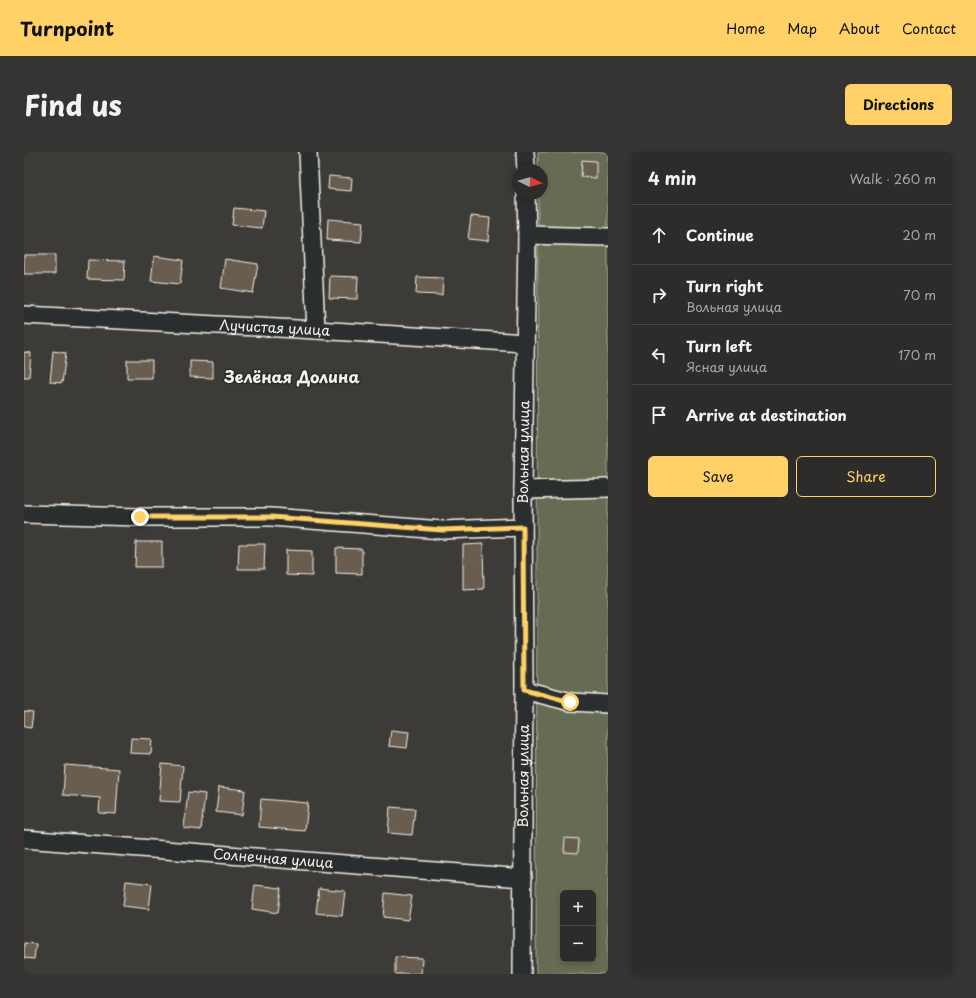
<!DOCTYPE html>
<meta charset="utf-8">
<style>
body{margin:0;font-family:"Playpen Sans",sans-serif;background:#363432;color:#f1f3f6}
.controls{position:absolute;right:12px;bottom:12px;display:grid;overflow:hidden;border-radius:6px;box-shadow:0 2px 6px #0003}
.controls button{width:36px;height:36px;display:grid;place-items:center;padding:0;border:0;border-bottom:1px solid #494847;background:#2e2c2a;color:#f1f3f6;font:20px sans-serif}
.compass{position:absolute;left:488px;top:12px;width:36px;height:36px;border-radius:50%;background:#2e2c2a;box-shadow:0 2px 6px #0003;rotate:96deg}
.stop{position:absolute;width:12px;height:12px;margin:-9px;border:3px solid #ffd166;border-radius:50%;background:#fff}
.stop.end{background:#ffd166;border-color:#fff;box-shadow:0 1px 4px #0008}
.list{margin:0;padding:0;list-style:none}
h2{display:flex;justify-content:space-between;align-items:center;height:52px;margin:0;padding:0 16px;font-size:17px}
h2 small{font-size:13px;font-weight:400;color:#a7a7a8}
.list li{display:grid;grid-template-columns:26px 1fr auto;gap:12px;align-items:center;box-sizing:border-box;height:60px;padding:0 16px;border-top:1px solid #494847}
.list b{display:block;font-size:15px;white-space:nowrap}
.list p{margin:0;font-size:13px;white-space:nowrap;color:#a7a7a8}
.list em{font-size:13px;font-style:normal;color:#a7a7a8}
.actions{display:flex;gap:8px;padding:12px 16px}
.actions a{flex:1;padding:9px 0;border:1px solid #ffd166;border-radius:6px;text-align:center;font-size:14px;color:#ffd166}
.actions .main{background:#ffd166;color:#111}
.icon{flex:none;width:22px;height:22px;fill:none;stroke:currentColor;stroke-width:2;stroke-linecap:round;stroke-linejoin:round}
.map{position:relative;flex:none;width:584px;height:822px;overflow:hidden;border-radius:6px}
header{display:flex;align-items:center;gap:24px;box-sizing:border-box;height:56px;padding:0 20px;background:#ffd166;color:#111}
header strong{font-size:19px}
nav{display:flex;gap:22px;margin-inline-start:auto;font-size:14px}
.intro{display:flex;align-items:center;justify-content:space-between;box-sizing:border-box;height:96px;padding:0 24px}
h1{margin:0;font-size:28px}
.button{padding:10px 18px;border-radius:6px;background:#ffd166;color:#111;font-size:14px;font-weight:700}
main{display:flex;gap:24px;padding:0 24px}
aside{flex:1;background:#2e2c2a;border-radius:6px;box-shadow:0 2px 6px #0003}
.map>svg:first-child{display:block}
</style>
<header>
<strong>Turnpoint</strong>
<nav><a>Home</a><a>Map</a><a>About</a><a>Contact</a></nav>
</header>
<div class="intro"><h1>Find us</h1><a class="button">Directions</a></div>
<main>
<div class="map">
<svg width="584" height="822" viewBox="0 0 584 822">
<rect width="100%" height="100%" fill="#3d3b38"/>
<filter id="ink" filterUnits="userSpaceOnUse"><feTurbulence type="fractalNoise" baseFrequency=".025" numOctaves="2"/><feDisplacementMap in="SourceGraphic" scale="8" xChannelSelector="R" yChannelSelector="G"/><feConvolveMatrix kernelMatrix="1 2 1 2 8 2 1 2 1" color-interpolation-filters="sRGB"/></filter>
<g filter="url(#ink)">
<path fill="#666c52" stroke="#adae9d" fill-rule="evenodd" d="M514,0h70v822h-72l2,-780h4v-24h-4zM539,741h30v66h-30z"/>
<path fill="#695d50" stroke="#f4f1e8" d="M558,8l14,1v17l-15,-1z
M305,24l23,2 -1,13 -23,-2z
M210,56l30,3 -2,17 -30,-3z
M447,64l19,2 -2,23 -20,-2z
M304,67l35,3 -2,20 -34,-2z
M0,103h31v19h-31z
M130,104l29,4 -3,24 -29,-3z
M201,107l33,5 -5,29 -32,-5z
M64,108l37,1 -1,19 -37,-1z
M306,124l28,1 -1,22 -28,-1z
M393,125l26,1 -1,17 -26,-1z
M29,199l13,2 -4,30 -12,-1z
M0,200l7,1 -2,24h-5z
M103,208h25v18h-25z
M166,209l23,1v16l-23,-1z
M112,390h26v25h-27z
M215,392h26l-1,25h-26z
M459,392l1,45 -21,1v-45z
M312,396l26,1v25l-26,-1z
M262,398l26,1v25l-26,-1z
M0,559l9,1 -2,16 -7,-1z
M367,578l18,2 -2,16 -18,-2z
M107,586l21,1 -1,15 -21,-1z
M138,612l21,2 -3,36 -21,-1z
M41,613l54,4 -3,45 -17,-1 1,-15 -37,-3z
M195,635l26,3 -3,25 -26,-3z
M164,640l17,2 -4,36 -17,-2z
M237,647l47,4 -3,28 -46,-4z
M366,655l25,2 -3,26 -24,-2z
M541,686l14,1 -1,14 -14,-1z
M102,729l26,3 -3,25 -26,-3z
M231,733l26,3 -3,25 -26,-4z
M295,736l26,3 -3,25 -26,-3z
M361,741l27,3 -4,24 -25,-3z
M0,791l12,1 -2,15 -10,-1z
M371,805l27,1 -1,16h-26z"/>
<g fill="none" stroke-linecap="round" stroke-linejoin="round">
<defs>
<g id="street">
<path d="M284,0l8,178"/>
<path d="M501,0l1,18"/>
<path d="M503,83l81,2"/>
<path id="s1" d="M0,163l292,15 209,13"/>
<path d="M499,338l85,-2"/>
<path d="M0,362l116,3h131l171,13 81,-3"/>
<path d="M500,538l47,12 37,2"/>
<path id="s2" d="M0,687l499,39"/>
<path id="s3" d="M498,822l2,-284 -1,-200 4,-255 -1,-41"/>
</g>
</defs>
<use href="#street" stroke="#f4f1e8" stroke-width="20"/>
<use href="#street" stroke="#2a2d2e" stroke-width="17"/>
</g>
</g>
<g fill="none" stroke-linecap="round" stroke-linejoin="round" filter="url(#ink)">
<path stroke="#ffd166" stroke-width="5" d="M116,365h131l171,13 81,-3 1,163 46,12"/>
</g>
<g text-anchor="middle" stroke-width="3" stroke-linejoin="round" paint-order="stroke">
<g font-size="14" fill="#f4f1e8" stroke="#2a2d2e">
<text dy="5" stroke="none"><textPath href="#s1" startOffset="251">Лучистая улица</textPath></text>
<text dy="5" stroke="none"><textPath href="#s3" startOffset="522">Вольная улица</textPath></text>
<text dy="5" stroke="none"><textPath href="#s3" startOffset="198">Вольная улица</textPath></text>
<text dy="5" stroke="none"><textPath href="#s2" startOffset="250">Солнечная улица</textPath></text>
</g>
<g font-size="16" font-weight="bold" fill="#f4f1e8" stroke="#2a2d2e">
<text x="268" y="231">Зелёная Долина</text>
</g>
</g>
</svg>
<div class="controls">
<button>+</button>
<button>−</button>
</div>
<svg class="compass" viewBox="-18 -18 36 36"><path d="M0-13l5 13h-10z" fill="#e53935"/><path d="M0 13l5-13h-10z" fill="#a7a7a8"/></svg>
<div class="stop" style="left:546px;top:550px"></div>
<div class="stop end" style="left:116px;top:365px"></div>
</div>
<aside>
<h2>4 min<small>Walk · 260 m</small></h2>
<ul class="list">
<li><svg class="icon" aria-label="ahead" viewBox="0 0 24 24"><path d="M12 20V5M6 11l6-6 6 6"/></svg><div><b>Continue</b></div><em>20 m</em></li>
<li><svg class="icon" aria-label="right" viewBox="0 0 24 24"><path d="M7 20v-9h11M14 6l5 5-5 5"/></svg><div><b>Turn right</b><p>Вольная улица</p></div><em>70 m</em></li>
<li><svg class="icon" aria-label="left" viewBox="0 0 24 24"><path d="M17 20v-9H6M10 6l-5 5 5 5"/></svg><div><b>Turn left</b><p>Ясная улица</p></div><em>170 m</em></li>
<li><svg class="icon" aria-label="arrive" viewBox="0 0 24 24"><path d="M6 21V4h12l-3 4 3 4H6"/></svg><div><b>Arrive at destination</b></div></li>
</ul>
<div class="actions"><a class="main">Save</a><a>Share</a></div>
</aside>
</main>
